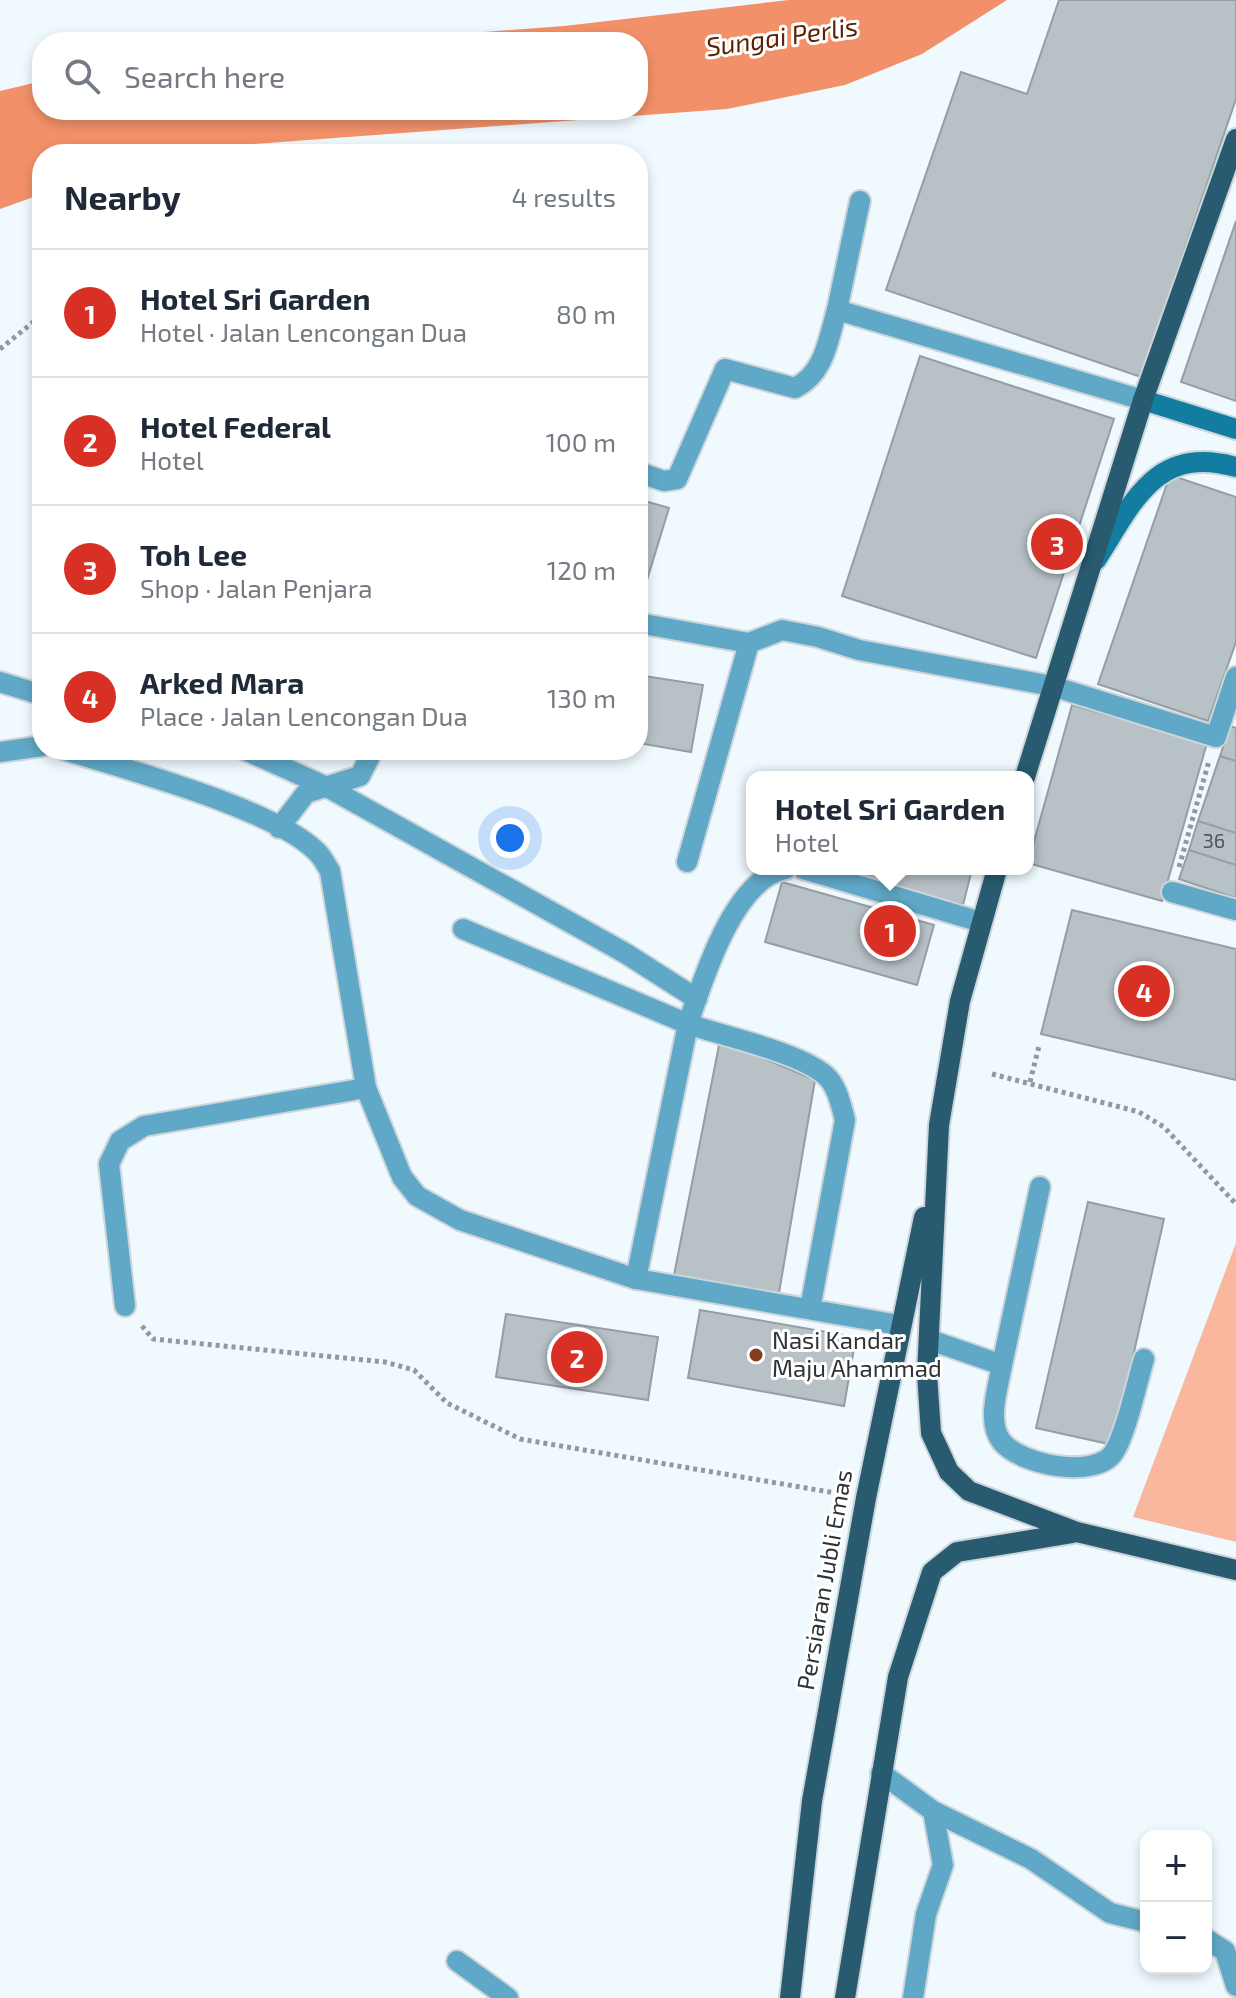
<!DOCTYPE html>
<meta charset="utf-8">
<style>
body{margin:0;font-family:"Exo 2",sans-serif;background:#f6f6f7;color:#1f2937}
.controls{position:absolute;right:24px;bottom:24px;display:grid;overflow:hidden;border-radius:16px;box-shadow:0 4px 12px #0003}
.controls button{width:72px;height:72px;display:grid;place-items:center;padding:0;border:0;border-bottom:2px solid #e0e1e3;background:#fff;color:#1f2937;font:40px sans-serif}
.you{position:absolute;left:510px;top:838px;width:28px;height:28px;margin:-20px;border:6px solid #fff;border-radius:50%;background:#1a73e8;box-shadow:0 0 0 12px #1a73e833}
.badge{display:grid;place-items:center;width:52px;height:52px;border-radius:50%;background:#d93025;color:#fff;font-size:26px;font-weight:700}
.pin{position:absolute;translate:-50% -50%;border:4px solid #fff;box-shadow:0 2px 8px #0006}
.popup{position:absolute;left:746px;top:771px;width:288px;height:104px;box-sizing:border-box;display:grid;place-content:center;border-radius:16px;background:#fff;filter:drop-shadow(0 2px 6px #0005);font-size:26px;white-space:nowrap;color:#747a83}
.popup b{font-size:30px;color:#1f2937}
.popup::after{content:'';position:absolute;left:50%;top:100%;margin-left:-16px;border:16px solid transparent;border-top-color:#fff}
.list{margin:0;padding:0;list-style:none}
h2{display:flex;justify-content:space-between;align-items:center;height:104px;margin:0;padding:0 32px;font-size:34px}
h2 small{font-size:26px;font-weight:400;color:#747a83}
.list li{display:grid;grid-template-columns:52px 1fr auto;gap:24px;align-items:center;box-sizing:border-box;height:128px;padding:0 32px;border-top:2px solid #e0e1e3}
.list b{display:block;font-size:30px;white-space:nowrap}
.list p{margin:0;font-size:26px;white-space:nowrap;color:#747a83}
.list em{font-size:26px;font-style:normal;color:#747a83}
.icon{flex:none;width:44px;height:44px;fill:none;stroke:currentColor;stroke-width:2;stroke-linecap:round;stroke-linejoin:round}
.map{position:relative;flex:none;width:1236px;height:1998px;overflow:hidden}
.search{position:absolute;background:#fff;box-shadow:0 4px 12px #0003;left:32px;top:32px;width:616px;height:88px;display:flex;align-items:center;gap:20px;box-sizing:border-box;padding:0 28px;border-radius:32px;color:#747a83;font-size:30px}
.panel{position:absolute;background:#fff;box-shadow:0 4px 12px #0003;left:32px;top:144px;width:616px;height:616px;border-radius:32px}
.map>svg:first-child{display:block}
</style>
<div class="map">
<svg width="1236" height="1998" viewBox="0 0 1236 1998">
<rect width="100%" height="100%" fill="#eff9fe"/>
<path fill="#f9b79d" d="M1236,1243v299l-103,-25z"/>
<path fill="#f29169" d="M789,0h218l-85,54 -77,31 -118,24 -500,37 -33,8h-152v40l-42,15v-118l42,-10v29h596v-68h-284l210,-16z"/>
<path fill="#b7c1c6" stroke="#959ea3" stroke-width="2" d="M1059,0h177v99l-95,278 -255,-87 75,-218 66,22z
M1236,221v180l-55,-19z
M920,356l194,63 -78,239 -194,-62z
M1170,475l66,22v145l-28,79 -110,-37z
M638,499l31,9 -22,72 -9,-3z
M638,675l65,10 -12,67 -53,-9z
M1072,705l135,38 -45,158 -134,-38z
M1230,726l6,2v33l-16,-5z
M1220,756l16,5v72l-38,-12z
M1198,821l38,12v32l-47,-15z
M1189,850l47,15v33l-57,-19z
M828,869h52l-3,12z
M888,869h84l-9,36 -79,-19z
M782,882l152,43 -17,60 -152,-43z
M1072,910l164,39v131l-195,-46z
M720,1040l95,40 -36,213 -105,-18z
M1088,1202l76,17 -51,226 -77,-17z
M700,1310l156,27 -12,69 -156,-28z
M506,1314l152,23 -10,63 -152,-23z"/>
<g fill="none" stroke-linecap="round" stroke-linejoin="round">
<defs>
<path id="lane" d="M837,310l23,-109
M638,623l111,20
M0,682l42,13
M245,750l84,38 296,165 72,46
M687,862l62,-219 33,-13 36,7 41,13 193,36 164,51 20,-60
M803,869l178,53
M1172,892l64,18
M463,929l225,95
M636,1279l52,-255c15,-45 46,-146 98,-155
M125,1306l-16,-142 11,-23 24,-15 222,-38
M930,1340l72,25c-4,23 -16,57 0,77 19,23 94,38 112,10 12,-18 23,-70 30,-93
M1002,1365l38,-178
M881,1773l52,38 98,48 79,54 36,9
M1206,1939l19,12 11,35
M457,1961l51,37
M913,1998l13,-84 17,-49 -10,-54"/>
<path id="street" d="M638,472l26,9 13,-2 48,-110 70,19c30,-15 33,-48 42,-78l306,90
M65,750c62,20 207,58 251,101 6,5 10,14 14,20l36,217 36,89 15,19 43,24 176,59 263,46
M0,752l42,-6
M279,828l27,-35 54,-17 13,-26
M688,1024c35,12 110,28 137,51 12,10 16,30 20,45l-35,189"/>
<path id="secondary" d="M1143,400l93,29
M1096,560c37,-57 59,-116 140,-93"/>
<path id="primary" d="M1025,777l118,-377 93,-261
M997,869l-37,132 -21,124 -12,249 4,59 18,39 20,19 108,41 159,38
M790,1998l22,-197 54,-303 58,-281
M845,1998l53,-321 34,-105 25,-20 116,-19"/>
</defs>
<use href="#lane" stroke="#ccd5da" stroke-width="24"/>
<use href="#street" stroke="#ccd5da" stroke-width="24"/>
<use href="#secondary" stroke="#ccd5da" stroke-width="24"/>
<use href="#primary" stroke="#ccd5da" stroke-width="24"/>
<path stroke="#92999d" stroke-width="5" stroke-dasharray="4 4" stroke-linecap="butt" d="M0,349l42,-34
M1179,867l30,-106
M992,1074l147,38 25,15 72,77
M1030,1082l9,-36
M142,1326l11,13 232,23 29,8 33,33 73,36 321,55"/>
<use href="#lane" stroke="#60a8c7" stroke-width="20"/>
<use href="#street" stroke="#60a8c7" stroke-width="20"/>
<use href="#secondary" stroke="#137da1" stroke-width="20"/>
<use href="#primary" stroke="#285b70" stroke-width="20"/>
</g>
<circle fill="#853e1e" stroke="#fff" stroke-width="3" cx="756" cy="1355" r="8"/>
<g text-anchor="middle" stroke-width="6" stroke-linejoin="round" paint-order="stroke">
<g font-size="20" fill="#515659">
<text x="1214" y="848">36</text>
</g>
<g font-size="24" fill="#2f3335" stroke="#fff" text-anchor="start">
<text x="772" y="1349">Nasi Kandar<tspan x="772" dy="28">Maju Ahammad</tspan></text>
</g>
<g font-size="24" fill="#2f3335" stroke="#fff">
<text transform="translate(825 1580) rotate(-80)" y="8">Persiaran Jubli Emas</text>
</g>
<g font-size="26" font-style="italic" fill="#5d2104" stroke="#fff">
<text transform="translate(782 37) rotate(-8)" y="9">Sungai Perlis</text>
</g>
</g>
</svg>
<div class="controls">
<button>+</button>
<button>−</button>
</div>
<div class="you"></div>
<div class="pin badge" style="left:890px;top:931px">1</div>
<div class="popup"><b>Hotel Sri Garden</b>Hotel</div>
<div class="pin badge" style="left:577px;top:1357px">2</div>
<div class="pin badge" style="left:1057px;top:544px">3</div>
<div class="pin badge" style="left:1144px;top:991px">4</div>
<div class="search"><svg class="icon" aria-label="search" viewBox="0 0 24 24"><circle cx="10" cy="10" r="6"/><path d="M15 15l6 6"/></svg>Search here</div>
<section class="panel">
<h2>Nearby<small>4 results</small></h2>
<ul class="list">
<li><span class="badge">1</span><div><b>Hotel Sri Garden</b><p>Hotel · Jalan Lencongan Dua</p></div><em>80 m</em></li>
<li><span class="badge">2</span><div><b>Hotel Federal</b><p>Hotel</p></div><em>100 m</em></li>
<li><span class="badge">3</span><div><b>Toh Lee</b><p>Shop · Jalan Penjara</p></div><em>120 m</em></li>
<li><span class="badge">4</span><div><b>Arked Mara</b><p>Place · Jalan Lencongan Dua</p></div><em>130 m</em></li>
</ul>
</section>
</div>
